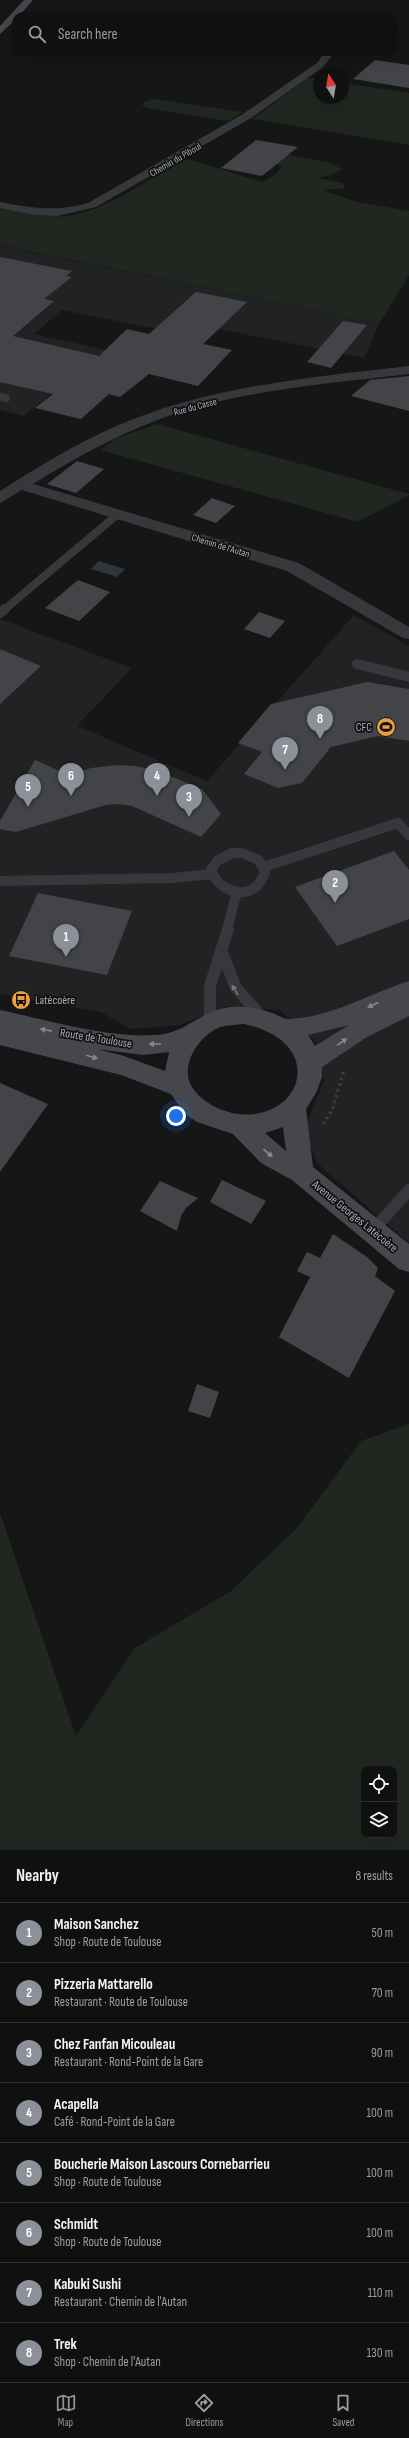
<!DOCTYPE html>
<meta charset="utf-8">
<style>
body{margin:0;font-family:"Sofia Sans Condensed",sans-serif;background:#1e1e1f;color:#f1f3f6}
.controls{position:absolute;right:12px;bottom:12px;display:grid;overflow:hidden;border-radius:8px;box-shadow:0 4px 16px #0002}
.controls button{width:36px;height:36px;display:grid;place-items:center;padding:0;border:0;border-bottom:1px solid #303031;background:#101011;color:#f1f3f6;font:20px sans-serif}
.compass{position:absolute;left:313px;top:68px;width:36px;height:36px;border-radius:50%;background:#101011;box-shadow:0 4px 16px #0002;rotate:348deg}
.you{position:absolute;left:176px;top:1116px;width:14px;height:14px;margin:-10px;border:3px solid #fff;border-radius:50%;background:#1a73e8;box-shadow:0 0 0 6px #1a73e833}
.badge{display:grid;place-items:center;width:26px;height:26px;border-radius:50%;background:#8c9099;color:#fff;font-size:13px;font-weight:700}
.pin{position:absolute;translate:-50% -33px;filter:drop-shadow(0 1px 2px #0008)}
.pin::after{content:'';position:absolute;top:21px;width:14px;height:12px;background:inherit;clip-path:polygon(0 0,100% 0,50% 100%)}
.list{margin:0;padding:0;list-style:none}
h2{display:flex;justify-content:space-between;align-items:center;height:52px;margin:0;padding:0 16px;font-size:17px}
h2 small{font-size:13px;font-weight:400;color:#9c9d9f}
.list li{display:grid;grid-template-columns:26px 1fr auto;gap:12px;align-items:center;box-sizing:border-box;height:60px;padding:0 16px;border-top:1px solid #303031}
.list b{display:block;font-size:15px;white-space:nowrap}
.list p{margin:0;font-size:13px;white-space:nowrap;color:#9c9d9f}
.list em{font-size:13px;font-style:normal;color:#9c9d9f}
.icon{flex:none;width:22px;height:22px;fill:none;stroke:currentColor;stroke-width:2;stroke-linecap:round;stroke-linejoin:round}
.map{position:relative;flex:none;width:409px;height:1850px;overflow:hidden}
.search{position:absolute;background:#101011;box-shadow:0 4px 16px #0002;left:12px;right:12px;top:12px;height:44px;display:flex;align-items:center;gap:10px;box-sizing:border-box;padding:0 14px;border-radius:12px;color:#9c9d9f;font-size:15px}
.sheet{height:532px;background:#101011}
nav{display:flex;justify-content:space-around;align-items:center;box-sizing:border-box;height:56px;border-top:1px solid #303031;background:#101011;font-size:11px;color:#9c9d9f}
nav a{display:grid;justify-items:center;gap:2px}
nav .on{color:#8c9099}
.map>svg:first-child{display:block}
</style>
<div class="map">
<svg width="409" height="1850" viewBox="0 0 409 1850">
<rect width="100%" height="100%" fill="#161617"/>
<path fill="#222224" d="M2,246l377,78 -15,34 -190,-38 -11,10 -101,-20 -28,24 72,16 -82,66 -24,-6v-163z
M354,615l55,31v597l-91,-79 -14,-34 20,-49 -9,-40 -35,-31 -54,-4 -46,19 -50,4 -29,-17 -101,-18v-375l132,49 -55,58 130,55z"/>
<path fill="#202720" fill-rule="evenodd" d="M308,78l11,1v19h24v-15l66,10v52l-156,-26z
M154,99l89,13 -15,9 -83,-13 -3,-4 4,-3z
M279,149l10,6 38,7 15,7 -9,5 -15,4 25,5 2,5 -22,2 34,12 52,9v64l-30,49 -379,-79v-38c22,5 44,11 67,9 36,-4 86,-39 118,-57 27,6 51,16 78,23l13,-8 5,-7 -8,-5z
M157,424l252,70v1l-51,27 -257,-72 16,-12z
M409,1424v426h-409v-337l76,223 59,-88 96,-57 66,-63 64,-87zM364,1769h30v66h-30z"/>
<path fill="#2c363b" d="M99,561l26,8 -8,8 -26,-8z"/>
<path fill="#424447" d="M375,60l34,5v23l-56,-9z
M256,140l42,7 -36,29 -41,-8z
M0,257l72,14 -6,5 6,1 -28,22 10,2 -41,35 86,20 28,-27 22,5 47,-42 51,10 -44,42 29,6 -34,36 -49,-12 -29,23 -11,-3 -28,25 -46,-11 18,-14 -53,-12z
M343,321l24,4 -36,43 -24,-6z
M409,376v35l-58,-15 19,-16z
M77,461l27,8 -28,24 -29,-9z
M212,498l23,8 -19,17 -23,-8z
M78,580l32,12 -31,29 -34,-13z
M259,612l26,9 -15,17 -26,-9z
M0,649l41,17 -41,38z
M367,682l42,7v52l-31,-5 -47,11 -29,36 -24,5 -34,-14 18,-22 -24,-9 33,-39z
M35,760l34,15 22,-7 25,-3 19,1 20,4 47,19 19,25 -20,23 -69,-31 -14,-2 -12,1 -90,27 -16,-3v-8z
M394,851l15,19v49l-72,27 -42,-59z
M38,893l94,18 -25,64 -98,-19z
M0,1083l48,21 -48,68z
M222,1180l44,21 -15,23 -41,-22z
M160,1181l38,17 -12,10 -5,8 -4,15 -37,-20z
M333,1234l34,23 11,11 -3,8 20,15 -46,87 -70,-41 31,-60 -13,-6 10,-19 13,6z
M197,1384l22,8 -9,26 -22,-7z"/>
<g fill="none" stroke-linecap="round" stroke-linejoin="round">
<path stroke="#3d3f43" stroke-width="3" stroke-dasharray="2.5 3.5" stroke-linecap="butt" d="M323,1124l9,-14 12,-40"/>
<path stroke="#37383c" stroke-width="8" d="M0,397l6,1
M4,610l114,-96"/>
<path stroke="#37383c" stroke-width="10" d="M0,613l5,-4
M357,664l52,13
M232,853h10l17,7 6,12c-2,4 -4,11 -8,14 -16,14 -40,2 -46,-16l6,-9z
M264,867l134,-44 11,12
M0,881l173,-3 39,-4
M227,930l10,-39"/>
<path stroke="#37383c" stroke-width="12" d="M222,952l14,36 26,29
M210,1021v-35l18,-57
M374,1229l35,-39"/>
<path fill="#37383c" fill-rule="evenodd" d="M325,52h10l-12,15 -72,51 -155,89 -39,9 -22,-1 -35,-7v-6c30,6 58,10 88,1l155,-89 74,-51z
M409,366v8c-84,10 -170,16 -249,45 -45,17 -87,40 -127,65l266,79 110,64v12l-6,-1 -116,-67 -265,-81 -22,13v-12c47,-30 97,-60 150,-78 83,-29 172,-37 259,-47z"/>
<path fill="#45474c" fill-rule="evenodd" d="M24,0h9l-14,16h-3v3l-16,15v-8z
M409,981v35l-42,21 -45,30v10l-6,16 -10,16 7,58 96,77v28l-10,-3 -107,-89 -31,-17 -28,-29 -36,-12 -13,-9 -13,-19 -50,-19 -121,-30v-35c48,10 116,31 164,24 24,-4 39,-24 66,-27 16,-2 30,2 45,7 4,2 9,5 14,5 43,-2 80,-25 120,-38zM244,1024c88,19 56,103 -12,89 -15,-4 -29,-11 -38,-23 -17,-22 4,-54 26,-63 7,-2 16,-2 24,-3zM349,1025l-34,21 -7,-11zM97,1049l46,6 26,-3 -4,19 -41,-15zM283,1127l3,24 -21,-18z"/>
</g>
<defs><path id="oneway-solid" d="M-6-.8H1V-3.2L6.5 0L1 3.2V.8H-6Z"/></defs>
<use fill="#757980" href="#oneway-solid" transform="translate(235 990) rotate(-122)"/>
<g fill="#858a92">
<use href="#oneway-solid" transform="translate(373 1005) rotate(155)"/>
<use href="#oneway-solid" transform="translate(46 1030) rotate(-170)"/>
<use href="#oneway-solid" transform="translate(342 1042) rotate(-35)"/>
<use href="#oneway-solid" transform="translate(155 1044) rotate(177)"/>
<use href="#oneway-solid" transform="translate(92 1057) rotate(16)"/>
<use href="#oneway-solid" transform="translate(268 1153) rotate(41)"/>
</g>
<defs>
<symbol id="stadium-disc" viewBox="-11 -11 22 22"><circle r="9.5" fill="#eb9f3a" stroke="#111112"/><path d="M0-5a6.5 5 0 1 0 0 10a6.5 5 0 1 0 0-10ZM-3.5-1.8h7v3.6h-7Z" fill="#111"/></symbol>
<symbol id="bus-disc" viewBox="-11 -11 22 22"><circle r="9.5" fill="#eb9f3a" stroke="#111112"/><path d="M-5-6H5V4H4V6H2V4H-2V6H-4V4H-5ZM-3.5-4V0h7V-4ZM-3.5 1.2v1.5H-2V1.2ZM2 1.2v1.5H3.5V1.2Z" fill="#111"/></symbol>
</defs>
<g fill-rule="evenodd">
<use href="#stadium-disc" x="375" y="716" width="22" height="22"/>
<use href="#bus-disc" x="10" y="989" width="22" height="22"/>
</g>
<g text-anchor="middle" stroke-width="3.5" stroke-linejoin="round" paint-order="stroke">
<g font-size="10" fill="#a8aeb7" stroke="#111112">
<text transform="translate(175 159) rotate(-30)" y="4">Chemin du Piboul</text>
<text transform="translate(195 406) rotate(-15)" y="4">Rue du Casse</text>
<text transform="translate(221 545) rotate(17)" y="4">Chemin de l'Autan</text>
</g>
<g font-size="12" fill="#a8aeb7" stroke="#111112" text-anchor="end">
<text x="372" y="731">CFC</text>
<text x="35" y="1004" text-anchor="start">Latécoère</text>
</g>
<g font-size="12" fill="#a8aeb7" stroke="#111112">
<text transform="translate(96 1038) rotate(9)" y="4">Route de Toulouse</text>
<text transform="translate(355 1216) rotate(39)" y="4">Avenue Georges Latécoère</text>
</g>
</g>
</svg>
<div class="controls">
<button><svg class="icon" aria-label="locate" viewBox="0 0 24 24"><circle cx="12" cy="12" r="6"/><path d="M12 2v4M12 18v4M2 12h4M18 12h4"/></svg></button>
<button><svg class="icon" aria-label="layers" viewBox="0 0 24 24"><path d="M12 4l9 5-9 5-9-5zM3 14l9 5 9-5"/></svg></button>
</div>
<svg class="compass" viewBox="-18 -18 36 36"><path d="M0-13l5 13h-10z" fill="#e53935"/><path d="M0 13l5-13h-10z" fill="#9c9d9f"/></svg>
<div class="you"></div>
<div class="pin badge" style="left:66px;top:957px">1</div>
<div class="pin badge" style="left:335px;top:903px">2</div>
<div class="pin badge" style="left:189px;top:817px">3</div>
<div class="pin badge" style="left:157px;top:796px">4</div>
<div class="pin badge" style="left:28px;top:807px">5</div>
<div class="pin badge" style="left:71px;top:796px">6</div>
<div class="pin badge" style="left:285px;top:770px">7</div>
<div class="pin badge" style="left:320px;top:739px">8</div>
<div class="search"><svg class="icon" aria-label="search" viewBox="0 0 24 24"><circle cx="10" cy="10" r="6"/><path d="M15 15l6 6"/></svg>Search here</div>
</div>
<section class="sheet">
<h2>Nearby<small>8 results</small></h2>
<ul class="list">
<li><span class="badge">1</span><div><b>Maison Sanchez</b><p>Shop · Route de Toulouse</p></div><em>50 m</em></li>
<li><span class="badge">2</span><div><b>Pizzeria Mattarello</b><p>Restaurant · Route de Toulouse</p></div><em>70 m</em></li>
<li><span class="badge">3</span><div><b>Chez Fanfan Micouleau</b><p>Restaurant · Rond-Point de la Gare</p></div><em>90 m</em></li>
<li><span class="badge">4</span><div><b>Acapella</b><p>Café · Rond-Point de la Gare</p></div><em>100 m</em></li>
<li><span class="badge">5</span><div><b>Boucherie Maison Lascours Cornebarrieu</b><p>Shop · Route de Toulouse</p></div><em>100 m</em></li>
<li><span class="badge">6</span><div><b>Schmidt</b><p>Shop · Route de Toulouse</p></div><em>100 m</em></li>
<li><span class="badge">7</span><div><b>Kabuki Sushi</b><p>Restaurant · Chemin de l'Autan</p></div><em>110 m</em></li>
<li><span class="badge">8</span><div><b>Trek</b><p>Shop · Chemin de l'Autan</p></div><em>130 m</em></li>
</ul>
</section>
<nav>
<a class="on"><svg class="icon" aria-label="map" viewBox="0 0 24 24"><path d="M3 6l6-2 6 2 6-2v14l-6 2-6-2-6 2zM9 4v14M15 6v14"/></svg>Map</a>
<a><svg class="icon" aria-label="directions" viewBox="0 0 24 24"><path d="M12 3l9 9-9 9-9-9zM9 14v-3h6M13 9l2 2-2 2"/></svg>Directions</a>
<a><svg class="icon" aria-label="saved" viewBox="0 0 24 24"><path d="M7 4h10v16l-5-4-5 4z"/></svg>Saved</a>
</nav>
